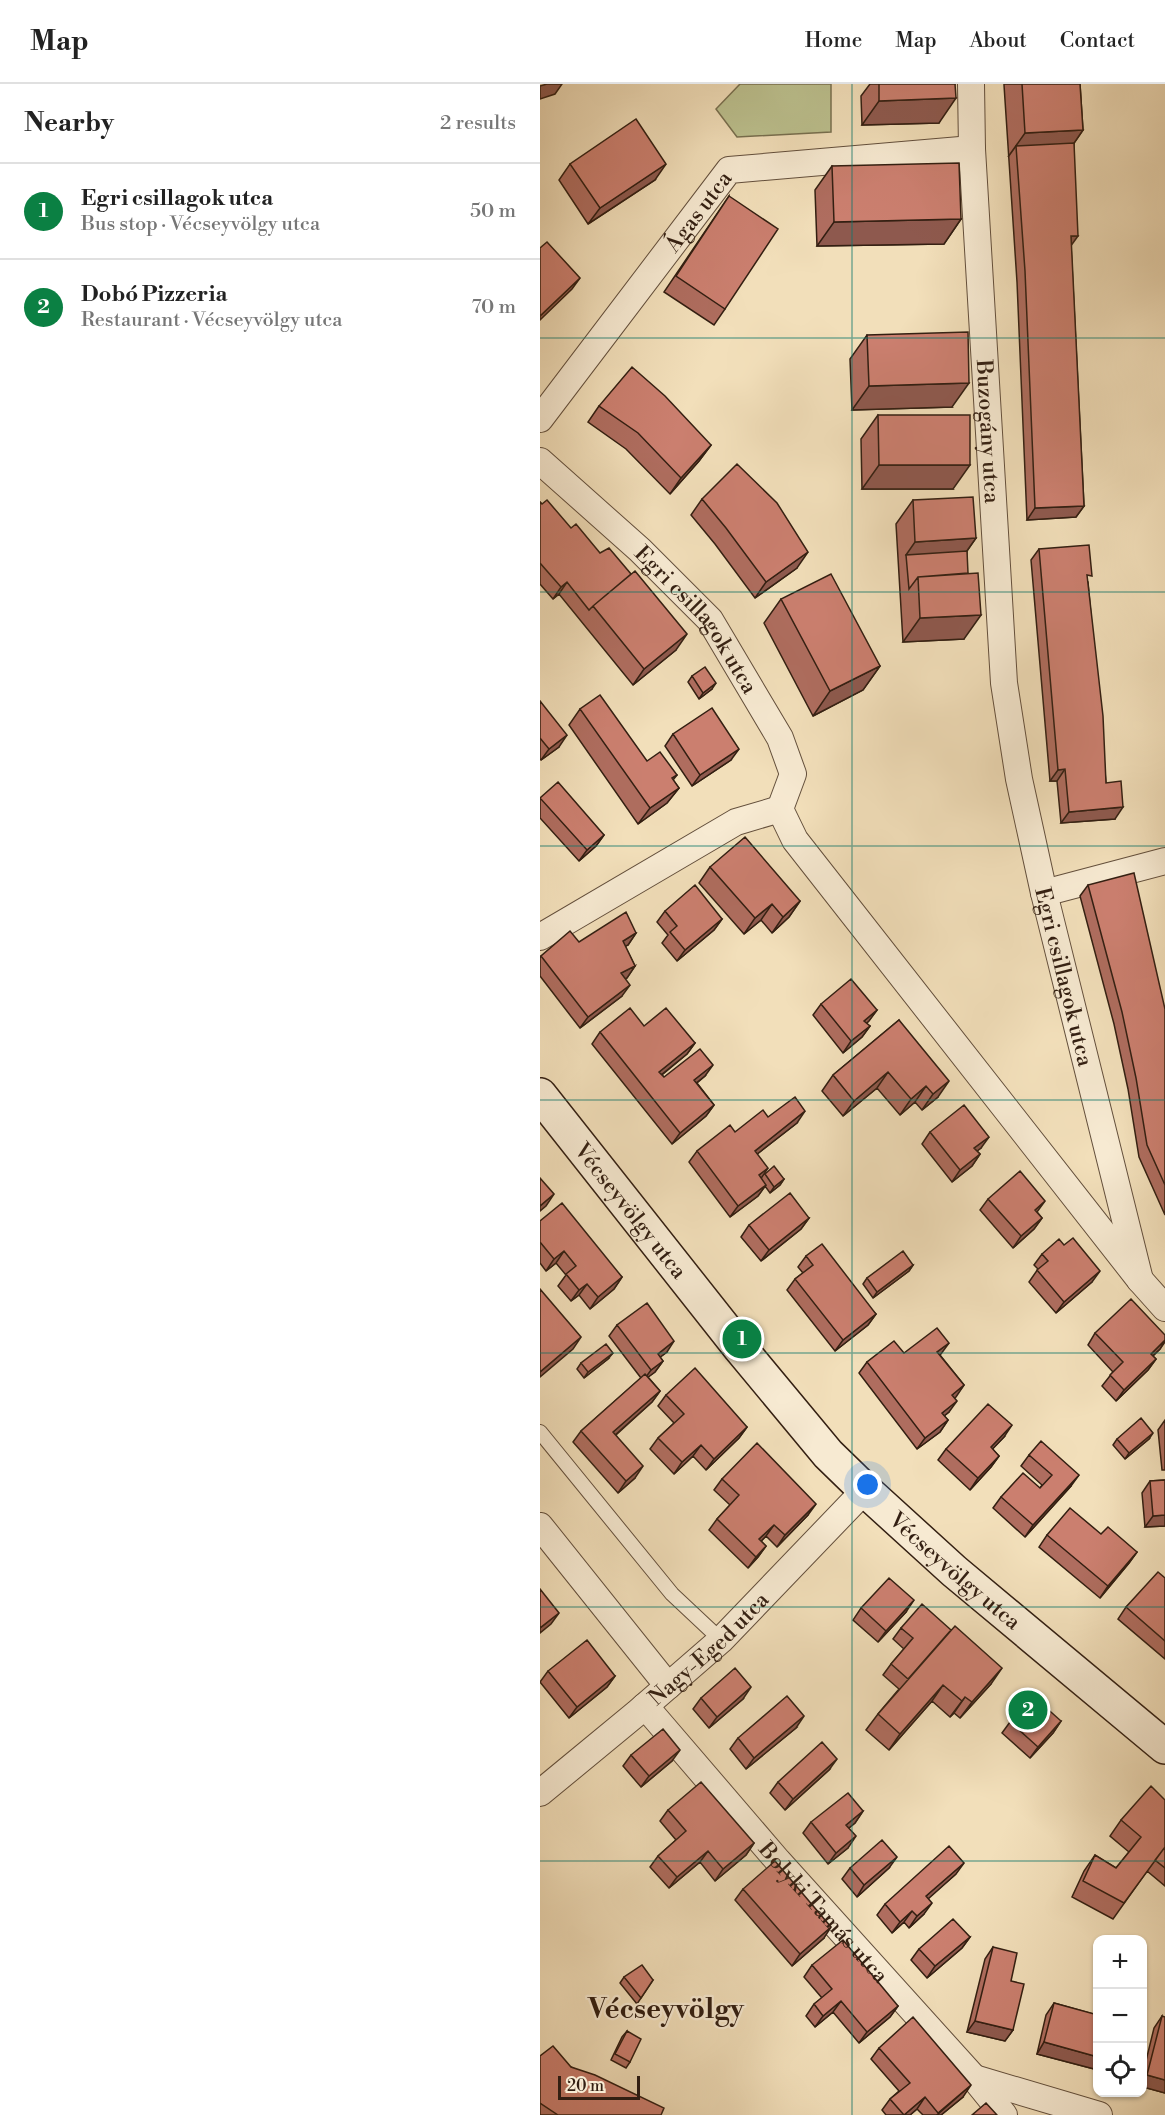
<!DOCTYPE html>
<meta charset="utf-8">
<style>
body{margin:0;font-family:"Libre Bodoni",serif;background:#f2f2f2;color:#222}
.controls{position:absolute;right:18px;bottom:18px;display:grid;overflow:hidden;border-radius:12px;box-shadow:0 2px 4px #0004}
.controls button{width:54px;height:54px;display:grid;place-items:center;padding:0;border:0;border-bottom:2px solid #e0e0e0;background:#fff;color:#222;font:30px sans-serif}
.scale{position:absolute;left:18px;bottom:15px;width:82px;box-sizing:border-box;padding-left:6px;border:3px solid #331f12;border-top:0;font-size:16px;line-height:21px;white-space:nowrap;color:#331f12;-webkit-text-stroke:4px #f7ead2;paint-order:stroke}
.you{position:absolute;left:328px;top:1401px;width:21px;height:21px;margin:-15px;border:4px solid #fff;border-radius:50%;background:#1a73e8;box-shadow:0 0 0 9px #1a73e833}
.badge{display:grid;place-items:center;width:39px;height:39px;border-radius:50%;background:#0b8043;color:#fff;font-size:20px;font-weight:700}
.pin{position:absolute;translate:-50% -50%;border:3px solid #fff;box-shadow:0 2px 6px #0006}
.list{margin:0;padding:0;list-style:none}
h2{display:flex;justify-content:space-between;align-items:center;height:78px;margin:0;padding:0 24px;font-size:26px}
h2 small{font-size:20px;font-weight:400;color:#767676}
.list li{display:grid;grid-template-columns:39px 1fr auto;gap:18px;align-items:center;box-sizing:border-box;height:96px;padding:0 24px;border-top:2px solid #e0e0e0}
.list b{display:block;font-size:22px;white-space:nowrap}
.list p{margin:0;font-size:20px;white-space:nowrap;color:#767676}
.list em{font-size:20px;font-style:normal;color:#767676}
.icon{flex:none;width:33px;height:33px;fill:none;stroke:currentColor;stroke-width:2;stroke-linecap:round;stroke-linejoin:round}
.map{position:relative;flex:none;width:625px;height:2031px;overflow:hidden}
header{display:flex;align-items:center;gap:36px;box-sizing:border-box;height:84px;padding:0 30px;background:#fff;border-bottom:2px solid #e0e0e0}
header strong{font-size:28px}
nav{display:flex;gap:33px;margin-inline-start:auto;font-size:21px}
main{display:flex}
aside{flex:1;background:#fff}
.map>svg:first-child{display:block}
</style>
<header>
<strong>Map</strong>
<nav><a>Home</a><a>Map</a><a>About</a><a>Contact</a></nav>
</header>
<main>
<aside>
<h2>Nearby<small>2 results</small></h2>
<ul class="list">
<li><span class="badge">1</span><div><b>Egri csillagok utca</b><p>Bus stop · Vécseyvölgy utca</p></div><em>50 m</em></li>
<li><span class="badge">2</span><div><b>Dobó Pizzeria</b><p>Restaurant · Vécseyvölgy utca</p></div><em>70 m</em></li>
</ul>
</aside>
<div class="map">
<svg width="625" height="2031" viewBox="0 0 625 2031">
<rect width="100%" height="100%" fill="#f2dfba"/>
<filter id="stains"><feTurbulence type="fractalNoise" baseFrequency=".00333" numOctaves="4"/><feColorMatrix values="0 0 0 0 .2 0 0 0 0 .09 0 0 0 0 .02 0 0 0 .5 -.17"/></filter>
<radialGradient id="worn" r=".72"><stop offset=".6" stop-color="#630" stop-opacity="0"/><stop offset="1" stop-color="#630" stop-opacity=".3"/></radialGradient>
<path fill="#bcc18f" stroke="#787050" stroke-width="1.5" d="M200,0h91v48l-94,5 -21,-28z"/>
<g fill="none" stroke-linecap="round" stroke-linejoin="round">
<defs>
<path id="lane" d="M0,1348l132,162 49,46"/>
<g id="street">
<path id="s1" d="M431,0l1,65 32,534 15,96 25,114 96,387"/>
<path id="s2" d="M0,335l189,-249 243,-21"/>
<path id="s3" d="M0,377l100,89 70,70 70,118 13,36 -13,35 15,31 345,440 25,28"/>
<path d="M504,809l121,-32"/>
<path d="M0,853l196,-115 44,-13"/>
<path d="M0,1442l128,160"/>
<path id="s4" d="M105,1622l133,155 196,217 30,37"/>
<path id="s5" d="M0,1709l97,-80 84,-73 144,-150"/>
<path d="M434,1994l125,37"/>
</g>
<g id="secondary">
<path id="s6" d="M0,1011l200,253 88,106 37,36 89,81 211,176"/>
</g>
</defs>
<use href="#lane" stroke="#634f3c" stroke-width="16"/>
<use href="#street" stroke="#634f3c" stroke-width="28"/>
<use href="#secondary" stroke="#331f12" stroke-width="36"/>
<use href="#lane" stroke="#f7ead2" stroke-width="14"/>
<use href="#street" stroke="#f7ead2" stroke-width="26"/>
<use href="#secondary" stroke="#f7ead2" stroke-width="33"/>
</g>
<path fill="#af6d5f" stroke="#331f12" stroke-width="1.5" d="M330,0h85l-16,39 -77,2 -1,-29z
M464,0h76l3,46 -9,13 -3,102 13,261 -8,11 -49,3 -10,-238 -13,-197z
M30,80l85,16 -67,44 -29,-44z
M292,82l129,53 -17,25 -127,2 -2,-56z
M189,112l-4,113 -11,16 -50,-33z
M327,251l85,72 -100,3 -2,-51z
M59,322l112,39 -12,16 -29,33 -44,-45 -38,-27z
M338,331l75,74h-91l-1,-50z
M162,415l95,69 -42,30 -40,-54 -24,-29z
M373,416l63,38 -9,13 -3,88 -61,3 -7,-118z
M0,418l136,148 -43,35 -74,-91 -6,5 -13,-15z
M499,465l49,33 18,201 9,36 -54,4 -4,-42h-7l-19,-221z
M241,515l99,67 -17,24 -50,26 -49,-93z
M152,592l20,13 -13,10 -11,-17z
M0,617l19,46 -18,13 -1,-1z
M40,625l67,52 30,14 -4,5 6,8 -12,15 -29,21 -69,-99z
M133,650l58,26 -39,26 -27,-40z
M0,714l64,37 -8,11 -17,15 -39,-43z
M170,783l90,34 -11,16 -17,16 -11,-13 -17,14 -45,-51z
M548,801l77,124v206l-26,-58 -11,-68 -14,-65 -34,-128z
M125,827l57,8 -8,11 -37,31 -15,-18 6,-8 -11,-13z
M96,849l-8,12 -3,1 10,20 -8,12 -2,1 -3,17 -42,32 -40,-52v-18l1,-2 38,-14z
M281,920l56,6 -11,14 4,2 -8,11 -19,16 -30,-38z
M359,936l39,77 -16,13 -7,-8 -15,13 -23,-27 -34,28 -21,-25 11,-16z
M104,942l51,17 -8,11 -25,21 2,2 41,-1 -8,7 17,22 -8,11 -34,28 -80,-100 8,-12z
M228,1033l29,6 -40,31 8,20 19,5 -4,6 -10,8 -5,-7 -7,10 -28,21 -41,-55 8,-11 38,-19z
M390,1048l51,16 -4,3 3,3 -8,12 -20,16 -30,-38z
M448,1115l49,13 5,6 -8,11 -21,19 -33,-38z
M269,1134l-8,11 -40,32 -20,-24 8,-12z
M0,1137l82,56 -8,12 -24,20 -11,-14 -8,6 -13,-15 8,-11 -10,-12 -10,8 -6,-8z
M502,1170l50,28 -36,31 -27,-31 9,-13 -4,-4z
M266,1172l70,58 -8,11 -33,26 -48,-61 8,-11 8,-6 -5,-6z
M373,1181l-4,6 -36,27 -10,-14 4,-6z
M77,1241l50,27 -7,5 3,4 -8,11 -7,5 12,14 -8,11 -36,33 19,43 -17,15 -45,-51 8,-11 60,-53 -32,-42z
M555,1249l70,2v7l-5,7 -7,7 3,3 -8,11 -32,31 -14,-15 11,-14 -25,-27z
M364,1269l36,2 24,30 -10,13 -5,14 -5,4 4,4 -8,12 -23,17 -58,-76 8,-11z
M68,1275l-24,19 -7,-9 4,-6z
M126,1311l81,32 -8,11 -33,32 -13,-14 -19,18 -24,-25 8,-11 16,-15 -16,-17z
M625,1336v50h-3l-4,-40z
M464,1353l-12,12 7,7 -8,11 -21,23 -32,-30 8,-11z
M577,1355h32l-24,20 -12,-14z
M489,1371l42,31 -46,51 -32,-29 8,-11 39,-9 2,-3 -21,-19z
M182,1395l86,36 -31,32 -11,-11 -5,5 5,5 -8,11 -10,11 -39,-38 8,-11 13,-14 -16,-15z
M625,1396v46l-20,1 -3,-34 8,-12z
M561,1450l36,18 -8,11 -29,35 -61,-51 8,-12z
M625,1494v81l-47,-40 8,-12z
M321,1524l45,4 -28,30 -25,-22z
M361,1544l90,56 -31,34 -6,-5 -4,4 -18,-16 -43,49 -23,-20 12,-16 21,-25 -16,-14 8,-11 13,-15 -11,-10z
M8,1587l67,5 -8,11 -38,31 -29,-36z
M161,1614l42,1 -34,29 -16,-19z
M521,1637l-8,12 -23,25 -28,-25 8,-11z
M256,1644l-50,41 -16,-20 8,-11z
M91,1671l41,6 -31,26 -18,-21z
M289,1686l-44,40 -15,-17 8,-11z
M625,1716v86l-18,-15 -34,48 -41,-22 12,-26 11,-16 21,13 13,-16 -19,-16 11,-16z
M128,1726l86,33 -8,12 -31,26 -15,-19 -31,26 -19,-21 8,-11 18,-16 -16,-19z
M323,1727l-8,12 -6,5 -1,20 -20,16 -25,-31 8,-11z
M310,1784h39l-32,29 -15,-18z
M416,1790l-28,24 -4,16 -15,14 -5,-6 -12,11 -15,-18 8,-11z
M203,1805l81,49 -32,28 -57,-66z
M430,1853l-8,11 -35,30 -16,-18 8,-11z
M453,1863l18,34 2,49 -8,11 -38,-9 18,-73z
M272,1881l86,41 -8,11 -31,26 -26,-31 -18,15 -9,-11 8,-12 8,-6 -18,-21z
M84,1893l29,3 -16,24 -17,-21z
M514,1919l43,12 1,55 -61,-16 9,-39z
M622,1932l3,77 -22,-6v-14l11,-45z
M87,1947l3,31 -4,6 -15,-8 11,-23z
M339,1964l84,49 -22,18h-18l-6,-6 -7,6h-24l-4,-5 8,-11 9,-8 -28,-32z
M0,1972l31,11 90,48h-121z"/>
<path fill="#8e594e" stroke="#331f12" stroke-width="1.5" d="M7,0h15l-7,10 -15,5v-13z
M416,14l-17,25 -77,2 17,-24z
M543,46l-17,25 -50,-9 -8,11 17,-24z
M126,80l-11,16 -67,44 12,-16z
M421,135l-17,25 -127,2 17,-24z
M531,152h7l-8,11z
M40,194l-8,11 -32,31v-4z
M429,299l-17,24 -100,3 17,-24z
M171,361l-12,16 -29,33 11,-16z
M339,381h91l-17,24h-91z
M544,422l-8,11 -49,3 8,-12z
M436,454l-17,24 -53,-7 9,-13z
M268,468l-11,16 -42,30 11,-16z
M27,498l-8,12 -6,5 8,-12z
M441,531l-17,24 -61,3 17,-24z
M147,550l-11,16 -43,35 11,-16z
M340,582l-17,24 -50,26 17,-25z
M176,599l-4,6 -13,10 4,-6z
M27,651l-8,12 -18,13 8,-11z
M199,665l-8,11 -39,26 8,-11z
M525,685l-8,12h-7l8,-11z
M139,704l-12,15 -29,21 12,-16z
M583,723l-8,12 -54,4 8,-11z
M64,751l-8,11 -17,15 8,-11z
M260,817l-11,16 -17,16 11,-16z
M232,820l-11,16 -17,14 11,-16z
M182,835l-8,11 -37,31 8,-11z
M96,849l-8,12 -13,7 8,-11z
M95,882l-8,12 -14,6 8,-11z
M90,901l-8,11 -42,32 8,-11z
M337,926l-8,11 -13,12 8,-12z
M330,942l-8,11 -19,16 8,-12z
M155,959l-8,11 -36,29 8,-11z
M173,981l-8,11 -19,15 8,-11z
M348,988l-11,16 -34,28 11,-15z
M409,997l-11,16 -16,13 11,-16z
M386,1002l-11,16 -15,13 11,-16z
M174,1021l-8,11 -34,28 8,-11z
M265,1027l-8,12 -50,39 8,-11z
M449,1053l-8,11 -14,11 7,-11z
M440,1070l-8,12 -20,16 8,-12z
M228,1084l-8,12 -1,-5z
M244,1095l-4,6 -10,8 4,-6z
M226,1101l-8,11 -28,21 8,-11z
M14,1110l-8,12 -6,5v-5z
M505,1117l-8,11 -10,9 8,-11z
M269,1134l-8,11 -40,32 8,-11z
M502,1134l-8,11 -21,19 8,-12z
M24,1167l-8,12 -10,8 8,-12z
M373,1181l-4,6 -36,27 4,-6z
M560,1187l-8,11 -36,31 8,-11z
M82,1193l-8,12 -24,20 8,-12z
M47,1200l-8,11 -8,6 8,-11z
M336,1230l-8,11 -33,26 8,-11z
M41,1253l-8,12 -33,28v-5z
M625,1256l-5,9 -17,16 8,-11z
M134,1257l-7,11 -17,13 8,-11z
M409,1259l-8,11 -12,9 8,-11z
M73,1269l-5,6 -24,19 4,-6z
M616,1275l-8,11 -32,31 8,-11z
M123,1277l-8,11 -12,9 8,-11z
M424,1301l-8,12 -12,9 8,-11z
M120,1307l-8,11 -47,42 8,-12z
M417,1317l-8,11 -15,12 8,-11z
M408,1336l-8,12 -23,17 8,-11z
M472,1341l-8,12 -21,22 8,-12z
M207,1343l-8,11 -33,32 8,-11z
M613,1349l-4,6 -24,20 4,-6z
M161,1361l-8,11 -19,18 8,-12z
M459,1372l-8,11 -21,23 8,-12z
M103,1382l-8,12 -17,15 8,-12z
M539,1391l-8,11 -46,51 8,-12z
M276,1420l-8,11 -31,32 8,-12z
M625,1431v11l-20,1 8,-11z
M234,1441l-8,11 -14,15 7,-12z
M226,1462l-8,11 -10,11 8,-11z
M597,1468l-8,11 -29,35 8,-12z
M374,1516l-8,12 -28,30 8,-11z
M19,1529l-8,11 -11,9v-5z
M462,1584l-11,16 -31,34 12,-16z
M75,1592l-8,11 -38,31 8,-11z
M403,1601l-11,16 -43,49 11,-16z
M211,1603l-8,12 -34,29 8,-11z
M425,1613l-11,16 -4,4z
M264,1632l-8,12 -50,41 8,-11z
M521,1637l-8,12 -23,25 8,-11z
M140,1666l-8,11 -31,26 8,-11z
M297,1675l-8,11 -44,40 8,-11z
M323,1727l-8,12 -16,13 7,-11z
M316,1752l-8,12 -20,16 8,-11z
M214,1759l-8,12 -31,26 8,-12z
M168,1767l-8,11 -31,26 8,-11z
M357,1773l-8,11 -32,29 7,-12z
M424,1779l-8,11 -38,34 8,-12z
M392,1819l-8,11 -15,14 8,-12z
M372,1827l-8,11 -12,11 8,-11z
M291,1843l-7,11 -32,28 8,-12z
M430,1853l-8,11 -35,30 8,-12z
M301,1917l-8,11 -18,15 8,-11z
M358,1922l-8,11 -31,26 8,-11z
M435,1937l38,9 -8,11 -38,-9z
M504,1958l54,15v13l-61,-16z
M607,1991l18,5v13l-22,-6v-6z
M431,2001l-8,12 -22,18h-4z
M385,2013l-8,12 -7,6h-6z"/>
<path fill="#cb7f6f" stroke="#331f12" stroke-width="1.5" d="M339,0h76l1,14 -77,3z
M482,0h58l3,46 -58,3z
M96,35l30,45 -66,44 -30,-44z
M534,59l4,93h-7l13,270 -49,2 -10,-237 -9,-125z
M419,79l2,56 -127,3 -2,-56z
M189,112l49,33 -53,80 -49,-33z
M7,158l33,36 -40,38v-68z
M428,248l1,51 -100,3 -2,-51z
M92,283l33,29 46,49 -30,33 -43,-45 -39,-27z
M338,331h92v50h-91z
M197,380l40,39 31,49 -42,30 -40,-54 -24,-29z
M433,413l3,41 -61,4 -2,-42z
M7,416l24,28 5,-4 24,29 9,-5 22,26 -38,32 -4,4 -22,-28 -6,5 -21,-24v-61l2,2z
M549,461l3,31 -5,-1 16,141 3,67 15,-2 2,26 -54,5 -4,-43 -7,1 -19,-221z
M427,467l1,22 -50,4 -9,12 -3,-34z
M95,487l52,63 -43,35 -51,-63z
M438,489l3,42 -61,3 -2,-41z
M291,490l49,92 -50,25 -49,-92z
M165,583l11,16 -13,10 -11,-17z
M60,611l47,66 13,-9 17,23 -5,3 7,10 -29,20 -70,-99z
M0,617l27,34 -18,14 -9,-11z
M172,624l27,41 -39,26 -27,-41z
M18,698l46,53 -17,15 -47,-52z
M205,753l55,64 -17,16 -11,-13 -17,14 -45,-51z
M594,789l31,136v176l-18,-40 -11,-67 -14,-66 -34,-127z
M155,801l27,34 -37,31 -15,-18 7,-6 -12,-15z
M86,828l10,21 -13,8 12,25 -14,7 9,12 -42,32 -47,-61 29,-25 9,11z
M311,895l26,31 -13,11 6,5 -19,15 -30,-37z
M90,924l14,18 22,-18 29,35 -36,29 5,5 36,-28 13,16 -19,15 20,25 -34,28 -80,-101z
M359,936l50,61 -16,13 -7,-8 -15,13 -23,-27 -34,29 -21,-26z
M255,1013l10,14 -50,40 13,17 -9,7 7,10 -28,21 -41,-55 33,-26 5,7 28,-22 5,7z
M424,1021l25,32 -15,11 6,6 -20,16 -30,-38z
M234,1082l10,13 -10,8 -9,-13z
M480,1087l25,30 -10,9 7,8 -21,18 -33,-37z
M0,1094l14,16 -14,12z
M250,1109l19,25 -40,32 -20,-25z
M22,1119l60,74 -24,20 -11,-13 -8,6 -13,-16 10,-8 -12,-15 -10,8 -14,-17v-21z
M533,1154l27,33 -36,31 -27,-32 11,-9 -6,-7 17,-15 5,6z
M282,1160l54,70 -33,26 -48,-61 18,-14 -7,-9z
M363,1167l10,14 -36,27 -10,-14z
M0,1205l41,48 -41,35z
M591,1215l34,36v5l-14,14 5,5 -32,31 -14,-15 13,-13 -28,-29z
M107,1219l27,38 -16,13 5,7 -12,9 -34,-45z
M397,1244l12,15 -12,9 27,33 -12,10 5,6 -15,12 6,7 -23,18 -58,-76 27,-21 10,12z
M66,1260l7,9 -25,19 -7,-9z
M155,1284l52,59 -33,32 -13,-14 -19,17 -24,-24 26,-24 -18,-19z
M105,1290l15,17 -47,41 30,34 -17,15 -45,-50z
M448,1320l24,21 -21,22 8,9 -21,22 -32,-29z
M601,1334l12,15 -24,20 -12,-14z
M501,1357l38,34 -46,50 -32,-28 22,-24 17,15 12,-13 -23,-20z
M217,1359l59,61 -31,31 -11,-10 -15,14 7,7 -10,11 -39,-38 22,-24 -17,-16z
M625,1396v35l-12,1 -3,-35z
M530,1424l31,26 7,-7 29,25 -29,34 -61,-51z
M618,1488l7,6v63l-39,-34z
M349,1494l25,22 -28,31 -25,-23z
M0,1505l19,24 -19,15z
M382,1520l29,26 -43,49 -17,-15 22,-26 -12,-10z
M415,1542l47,42 -30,34 -7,-5 -3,4 -19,-16 -43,49 -22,-20z
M47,1556l28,36 -38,31 -29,-36z
M195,1584l16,19 -34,30 -16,-19z
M247,1612l17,20 -50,42 -16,-20z
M493,1612l28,25 -23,26 -28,-25z
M123,1645l17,21 -31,26 -18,-21z
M282,1658l15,17 -44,40 -15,-17z
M161,1698l53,61 -31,26 -15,-18 -31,26 -19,-21 28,-25 -18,-21z
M611,1702l14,14v47l-41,56 -41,-22 12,-26 21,13 25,-31 -20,-17z
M308,1709l15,18 -17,14 10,11 -20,17 -25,-31z
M342,1756l15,17 -33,28 -14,-17z
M409,1762l15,17 -38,33 6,7 -15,13 -5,-5 -12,11 -15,-18z
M625,1763v21l-10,-8z
M235,1777l56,66 -31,27 -57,-65z
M413,1835l17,18 -35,29 -16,-17z
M303,1856l55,66 -31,26 -26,-31 -18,15 -9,-12 18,-15 -20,-24z
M453,1863l24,6 -6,28 13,3 -11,46 -38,-9z
M102,1881l11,15 -12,18 -17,-21z
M514,1919l44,12v42l-54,-15z
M622,1932l3,1v63l-18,-5z
M373,1933l58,68 -33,28 -13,-16 -21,18 -14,-16 20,-16 -31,-35z
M87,1947l14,8 -11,23 -15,-8z
M13,1962l18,21 24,8 69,33 -3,7h-103l-18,-12v-47z
M446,2019l11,12h-25z"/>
<path fill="none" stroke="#0f766e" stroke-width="1.5" stroke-opacity="0.55" d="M312,0v2031M0,254h625M0,508h625M0,762h625M0,1016h625M0,1269h625M0,1523h625M0,1777h625"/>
<g text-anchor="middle" stroke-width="4.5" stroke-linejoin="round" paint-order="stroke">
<g font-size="22" fill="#331f12" stroke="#f7ead2">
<text dy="8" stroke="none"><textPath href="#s2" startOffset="261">Ágas utca</textPath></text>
<text dy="8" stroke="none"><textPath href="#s1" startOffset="348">Buzogány utca</textPath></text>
<text dy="8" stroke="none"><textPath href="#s3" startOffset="224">Egri csillagok utca</textPath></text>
<text dy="8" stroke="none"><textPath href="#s1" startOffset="900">Egri csillagok utca</textPath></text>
<text dy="8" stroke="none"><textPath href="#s6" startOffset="147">Vécseyvölgy utca</textPath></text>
<text dy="8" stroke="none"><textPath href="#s6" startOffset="633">Vécseyvölgy utca</textPath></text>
<text dy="8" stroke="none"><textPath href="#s5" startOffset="222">Nagy-Eged utca</textPath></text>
<text dy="8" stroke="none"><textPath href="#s4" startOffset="273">Bolyki Tamás utca</textPath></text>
</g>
<g font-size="28" font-weight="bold" fill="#331f12" stroke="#f7ead2">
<text x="126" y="1934">Vécseyvölgy</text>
</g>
</g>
<rect width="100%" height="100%" filter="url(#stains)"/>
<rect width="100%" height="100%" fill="url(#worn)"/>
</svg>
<div class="controls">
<button>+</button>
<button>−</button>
<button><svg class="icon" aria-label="locate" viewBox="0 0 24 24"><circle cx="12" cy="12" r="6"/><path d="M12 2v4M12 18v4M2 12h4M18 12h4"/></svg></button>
</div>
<div class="scale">20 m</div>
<div class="you"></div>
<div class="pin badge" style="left:202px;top:1255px">1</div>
<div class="pin badge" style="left:488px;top:1626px">2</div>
</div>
</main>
